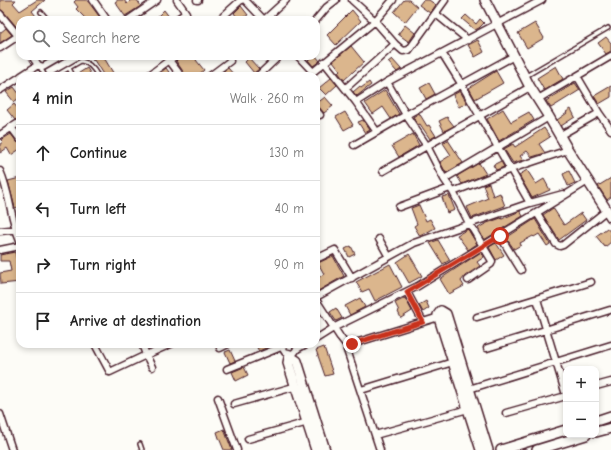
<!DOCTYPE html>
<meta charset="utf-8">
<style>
body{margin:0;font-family:"Comic Neue",sans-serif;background:#f2f2f2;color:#222}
.controls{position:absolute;right:12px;bottom:12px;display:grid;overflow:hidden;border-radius:8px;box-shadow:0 2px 6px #0003}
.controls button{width:36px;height:36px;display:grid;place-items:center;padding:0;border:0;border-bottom:1px solid #e0e0e0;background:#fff;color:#222;font:20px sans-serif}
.stop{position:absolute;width:12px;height:12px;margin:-9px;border:3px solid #c8321e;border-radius:50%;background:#fff}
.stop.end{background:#c8321e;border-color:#fff;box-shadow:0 1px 4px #0008}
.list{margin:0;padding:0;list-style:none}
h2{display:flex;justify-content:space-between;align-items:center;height:52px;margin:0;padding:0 16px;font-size:17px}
h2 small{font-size:13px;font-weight:400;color:#767676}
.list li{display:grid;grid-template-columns:26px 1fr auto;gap:12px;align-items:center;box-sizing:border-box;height:56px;padding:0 16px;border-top:1px solid #e0e0e0}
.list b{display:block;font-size:15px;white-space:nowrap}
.list em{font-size:13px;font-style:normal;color:#767676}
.icon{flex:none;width:22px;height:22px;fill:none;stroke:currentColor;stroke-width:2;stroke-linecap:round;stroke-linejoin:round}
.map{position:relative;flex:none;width:611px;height:450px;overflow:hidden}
.search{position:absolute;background:#fff;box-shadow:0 2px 6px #0003;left:16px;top:16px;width:304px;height:44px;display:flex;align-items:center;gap:10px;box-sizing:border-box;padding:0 14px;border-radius:12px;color:#767676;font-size:15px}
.panel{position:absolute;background:#fff;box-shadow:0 2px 6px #0003;left:16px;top:72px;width:304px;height:276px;border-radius:12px}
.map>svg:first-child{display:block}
</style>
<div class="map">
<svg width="611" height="450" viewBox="0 0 611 450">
<rect width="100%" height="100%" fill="#fdfcf7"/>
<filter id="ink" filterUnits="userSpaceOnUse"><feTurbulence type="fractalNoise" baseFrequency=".025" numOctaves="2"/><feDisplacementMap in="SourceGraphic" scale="8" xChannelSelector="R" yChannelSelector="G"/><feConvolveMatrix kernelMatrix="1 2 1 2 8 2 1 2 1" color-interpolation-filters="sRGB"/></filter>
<g filter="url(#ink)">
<path fill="#dbb68d" stroke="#4a1f2b" d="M0,0h16l-3,3 7,8 17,-11h8l-13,11 7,9h-19v11l-17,-20 -3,-2z
M76,0h11l15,20h-15l-11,-11 2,-2 -4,-5z
M118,0h6l3,4 4,-4h6l4,6 -16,10 -10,-14z
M404,0h5l8,7 -12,15 -11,-10z
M423,0h6l7,5 -6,8 -11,-8z
M241,6l7,9 -9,5 -5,-7z
M164,10l6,8 -2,2h-14z
M352,10l9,11 -25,24 -9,-10z
M466,15l10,9 4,-5 4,4 -5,5 -4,2 -13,-11z
M535,23l9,15 -17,10 -9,-15z
M405,25l10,8 -6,9 -11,-8z
M6,28l6,7 -12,8v-10z
M606,37l5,6v8l-5,3 -8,-11z
M478,40l6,12 -9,5 -7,-12z
M351,46l13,16 -20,18 -6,-8 2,-2 -7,-9z
M90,56h13l12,20h-11l-10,-16 -1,1z
M181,56h19l-4,4 8,10 -7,6h-11l-10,-15z
M313,56h3l4,5 -7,5 -5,-6z
M249,58l10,11 -5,4 -9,-11z
M392,59l9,10 -4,3 -9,-10z
M556,66l7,13 -19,11 -7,-12z
M87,68l5,8h-16v-1z
M166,68l3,4 -4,4h-9z
M228,68l7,8h-13l-2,-2z
M496,71l7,12 -28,16 -6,-11z
M331,78l6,7 -11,10 -7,-7z
M369,82l2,3 -14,11 -4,-4 7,-6 1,2z
M429,83l6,11 -9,5 -6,-11z
M575,83l5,7 -29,18 -5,-7z
M611,86v11l-12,7 -5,-8z
M14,87l6,8v2l-6,5 -8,-10z
M385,90l14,24 -8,5 -8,-12 -10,7 -8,-11z
M460,91l7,12 -8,4 -6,-12z
M325,97l8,9 -9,7 -8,-9z
M14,104l6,7v7l-5,2 -8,-10z
M503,109l8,13 18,-10 5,8 -35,21 -12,-22z
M571,109l4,8 -14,9 -4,-6 10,-7 -1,-1z
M345,112l8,13 -9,5 -8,-13z
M419,113l8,13 2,-1 7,11 -6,3 -10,-15 -2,1 -5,-8z
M447,117l7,9 -10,5 -5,-10z
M363,120l7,10 -5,3 -7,-11z
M544,128l6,9 -11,7 6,9 -13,4 -5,-6 -7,5 3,4 -10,3 -9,-14 9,-5 2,3z
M11,134l6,8 3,1v6l-9,6 -4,-7 -7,5v-9l3,-2 -2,-2z
M413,134l6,11 -20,12 -7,-11z
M448,140l15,23 -17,10 -6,-11 11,-7 -8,-12z
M501,161l3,6 -8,3 -3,-5z
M479,163l7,11 -24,10 -5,-8z
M527,170l9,14 8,-5 6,11 -18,8 -13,-23z
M569,171l6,12 -7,3 -5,-12z
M20,178v29l-5,1 -7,-27z
M611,178v19l-4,3 -9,-14z
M489,183l4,13 7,-3 5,13 -33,12 -5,-11 21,-9 -5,-13z
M449,195l6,15 -8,3 -5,-16z
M419,205l7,16 4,-2 5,9 -15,8 -6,-10 3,-2 -6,-16z
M553,208l11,17 17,-12 5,7 -27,20 -16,-25z
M520,211l3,5 -39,24 -6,-12 9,-5 14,-5 1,1z
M535,219l15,25 -3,2 -8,-12 -5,3 -1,-1 -13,7 1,2 -7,4 -8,-11z
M607,228l4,5v9l-6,5 -9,-11z
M468,229l9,15 -9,6 -11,-15z
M438,240l12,20 -7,4 -13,-21z
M496,243l8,12 -8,5 -7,-13z
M351,246l4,8 -6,3 -4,-8z
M15,252l2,9 3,-1v22l-19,2 -1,-11 11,-2 -2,-10h-9v-6z
M481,252l3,5 -7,5 3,4 -15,10 -4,5 3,5 -15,8 -9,-15z
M409,254l13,22 -13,7 -12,-21z
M333,256l11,20 -26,15 -2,-3v-9l8,-5 -6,-11z
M390,264l12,23 -27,14 -6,-12 -7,3 -6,-10z
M360,298l5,9 -15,8 -5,-9z
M405,298l7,13 -11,7 -3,-6 1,-1 -4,-8z
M426,301l3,7 -6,4 -4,-7z
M336,308l6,10 -6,3 -6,-9z
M266,344h7v1l-14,6 -2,-3z
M324,347l9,27 -8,2 -9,-26z
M230,350l5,11 -5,2 -5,-11z
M244,367l4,8 -12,6 -4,-9z
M224,429l3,8 5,13h-8l-5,-12 -2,-6z"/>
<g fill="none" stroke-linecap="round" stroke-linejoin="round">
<defs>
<path id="lane" d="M41,12l7,8
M40,67l5,9
M69,68l4,8
M55,76l26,-15c8,1 13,8 17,15
M526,76l82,-48
M140,444l2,6"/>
<path id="street" d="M93,0l14,20
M197,0h1
M245,0l19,20 22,-20
M352,0l23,21 20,23 8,7 6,-1 36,-50
M0,14l20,24
M436,14l32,26
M128,20l29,-20
M176,20l10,-7 -9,-13
M219,20l22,-20
M316,20l11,-13 9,-7
M0,48l18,-12
M442,53l20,32 68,118
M166,56l15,20
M298,56l15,16 62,-51 18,-21
M324,62l32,40 21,30
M38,65l5,2 19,-11
M21,76l17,-11 -6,-9
M148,76l27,-20
M210,76l20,-15
M258,76l21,-20
M577,76l22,37
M387,82l19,33 21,31 17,33 9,13 16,31 23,38 -1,3 -23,16
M346,88l49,-44
M0,90l20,-13
M538,99l73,-43
M356,102l31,-20 155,-82
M316,110l4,5
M11,127l9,12
M0,135l20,-13
M559,136l40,-23 12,17
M354,145l52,-30 108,-59
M0,171c10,22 10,47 20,69
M383,171l147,-84
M444,179l105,-62
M453,192l58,-23 57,-19
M399,207l51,-19
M537,213l19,31 4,2 3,-1 44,-35
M0,231l20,-2
M500,236l21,34
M379,239l10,18
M0,250l20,-4
M316,259l19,-9 17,28
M407,292l16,30
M316,297l98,-54 116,-40 33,-9
M537,299l29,96
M316,300l24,37 8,10
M477,317l114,-35
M316,339l19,-12 83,-41 170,-105
M95,344l15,28 36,-17 -4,-11
M280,344l5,8 7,2
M220,348l8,-4
M487,348l123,-38
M291,357l6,-8 9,-5
M152,367l-6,-12 25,-11
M227,369l54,-22
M596,386l15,-4
M469,389l142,-44
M361,390l92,-28
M218,398l19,52
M234,404l63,-18
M506,413l60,-17
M0,414l12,36
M375,435l93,-26
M248,439l60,-17
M380,450l-33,-100 1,-3 4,-3 87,-27"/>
<path id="secondary" d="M485,0l45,87 19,30 19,33 43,67
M596,421l15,-5
M596,432l15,-4
M316,450l-28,-87 1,-5 2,-1 6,4 28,89
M481,450l-43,-135 3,-4 5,3 42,136
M501,450l65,-20
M537,450l49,-15"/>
</defs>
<use href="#lane" stroke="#4a1f2b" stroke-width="6"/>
<use href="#street" stroke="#4a1f2b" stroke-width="9"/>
<use href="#secondary" stroke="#4a1f2b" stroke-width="12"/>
<use href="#lane" stroke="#fdfcf7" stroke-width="3"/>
<use href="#street" stroke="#fdfcf7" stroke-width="6"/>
<use href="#secondary" stroke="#fdfcf7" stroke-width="9"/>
</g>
</g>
<g fill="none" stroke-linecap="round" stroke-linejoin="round" filter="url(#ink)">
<path stroke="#c8321e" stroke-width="5" d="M352,344l71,-22 -16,-30 93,-56"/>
</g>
</svg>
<div class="controls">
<button>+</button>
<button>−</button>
</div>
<div class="stop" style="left:500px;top:236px"></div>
<div class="stop end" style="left:352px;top:344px"></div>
<div class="search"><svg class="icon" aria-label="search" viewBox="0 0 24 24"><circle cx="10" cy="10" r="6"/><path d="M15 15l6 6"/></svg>Search here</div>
<section class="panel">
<h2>4 min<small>Walk · 260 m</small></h2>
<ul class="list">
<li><svg class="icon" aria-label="ahead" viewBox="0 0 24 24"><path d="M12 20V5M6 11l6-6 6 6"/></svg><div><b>Continue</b></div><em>130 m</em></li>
<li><svg class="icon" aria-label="left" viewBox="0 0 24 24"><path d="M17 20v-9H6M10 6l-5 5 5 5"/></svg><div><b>Turn left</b></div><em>40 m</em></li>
<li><svg class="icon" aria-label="right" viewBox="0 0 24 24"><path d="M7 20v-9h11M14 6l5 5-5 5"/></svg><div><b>Turn right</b></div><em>90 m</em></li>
<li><svg class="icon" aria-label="arrive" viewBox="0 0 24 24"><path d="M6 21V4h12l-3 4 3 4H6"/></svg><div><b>Arrive at destination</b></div></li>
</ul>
</section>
</div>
